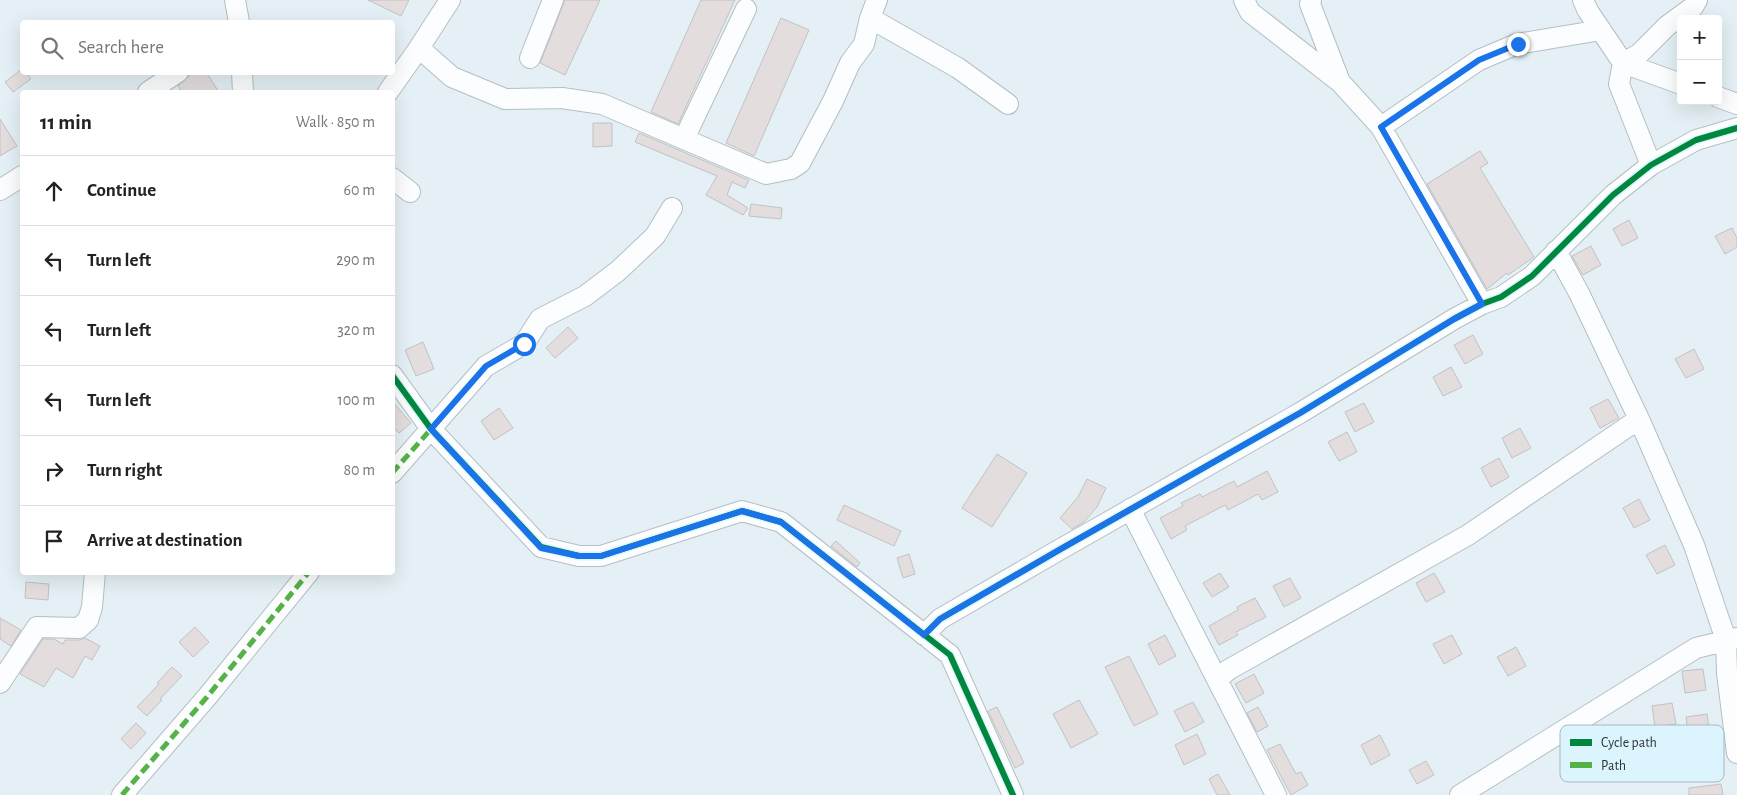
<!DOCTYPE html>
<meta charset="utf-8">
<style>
body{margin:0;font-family:"Alegreya Sans",sans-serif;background:#f6f6f6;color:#222}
.controls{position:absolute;right:15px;top:15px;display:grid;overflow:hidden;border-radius:5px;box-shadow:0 5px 20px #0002}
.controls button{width:45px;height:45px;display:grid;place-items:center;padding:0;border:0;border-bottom:1px solid #e0e0e0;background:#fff;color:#222;font:25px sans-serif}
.stop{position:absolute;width:15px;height:15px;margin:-11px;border:4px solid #1a73e8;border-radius:50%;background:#fff}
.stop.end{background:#1a73e8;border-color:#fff;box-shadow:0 1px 5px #0008}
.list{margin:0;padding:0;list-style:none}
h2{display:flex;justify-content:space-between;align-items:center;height:65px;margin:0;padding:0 20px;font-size:21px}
h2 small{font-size:16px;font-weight:400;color:#767676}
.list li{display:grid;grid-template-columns:32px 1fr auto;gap:15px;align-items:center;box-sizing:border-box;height:70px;padding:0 20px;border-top:1px solid #e0e0e0}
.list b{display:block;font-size:19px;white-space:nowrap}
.list em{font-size:16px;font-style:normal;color:#767676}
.icon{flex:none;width:28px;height:28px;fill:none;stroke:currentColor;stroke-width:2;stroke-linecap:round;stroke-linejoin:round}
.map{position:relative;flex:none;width:1737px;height:795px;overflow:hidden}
.search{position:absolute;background:#fff;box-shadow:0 5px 20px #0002;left:20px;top:20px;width:375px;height:55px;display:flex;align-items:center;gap:12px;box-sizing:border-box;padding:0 18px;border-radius:5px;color:#767676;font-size:19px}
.panel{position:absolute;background:#fff;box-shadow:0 5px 20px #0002;left:20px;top:90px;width:375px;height:485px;border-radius:5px}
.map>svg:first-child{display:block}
</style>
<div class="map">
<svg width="1737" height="795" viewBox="0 0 1737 795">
<rect width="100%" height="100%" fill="#e4f0f5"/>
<path fill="#e3dddd" stroke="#c1c2c4" d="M368,0h41l-8,16z
M565,0h35l-35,75 -25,-12z
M701,0h34l-57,124 -27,-12z
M781,18l28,12 -55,126 -28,-13z
M22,69v3h4l5,7 -18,13 -8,-10z
M193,72h13l13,20h-37l-4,-6z
M0,119l17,27 -17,10z
M593,123h19v23l-19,1z
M639,133l110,47 -4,8 -13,-6 -5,13 21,13 -5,7 -37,-20 11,-19 -82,-34z
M1480,151l8,12 -8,5 54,89 -26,18 -1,-2 -20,16 -60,-105z
M751,204l31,4 -1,11 -32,-3z
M1629,220l9,18 -16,8 -9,-17z
M1732,228l5,10v9l-12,7 -10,-18z
M1591,246l10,19 -18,10 -11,-19z
M568,327l10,11 -23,20 -9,-10z
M1473,335l10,19 -18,10 -11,-19z
M423,342l11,27 -18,7 -11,-26z
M1694,349l10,20 -18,9 -11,-19z
M1451,367l11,20 -19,9 -10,-19z
M1608,399l11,19 -19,10 -10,-20z
M392,401l19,22 -12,10 -7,-7z
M1364,403l10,19 -19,10 -10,-20z
M499,408l14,20 -19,12 -13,-19z
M1520,428l11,20 -19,10 -10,-20z
M1347,432l10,20 -18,9 -11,-19z
M997,454l30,19 -35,54 -30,-19z
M1499,458l10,19 -18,10 -10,-19z
M1267,471l11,21 -16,8 -4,-6 -30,16 -3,-5 -40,21 2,4 -16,9 -11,-21 23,-12 -2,-3 19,-9 2,3 32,-16 3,6z
M1087,479l19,9 -9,19 -13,15 -12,7 -12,-11 18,-21z
M1639,499l11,21 -16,8 -11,-20z
M844,505l57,26 -7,15 -57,-26z
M836,541l24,22 -3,4 -26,-21z
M1665,545l10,20 -18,9 -11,-19z
M909,554l6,20 -12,4 -6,-20z
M1220,573l9,14 -17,10 -9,-14z
M1434,573l11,19 -19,10 -10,-19z
M1290,578l11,20 -17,9 -11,-21z
M26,582l23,2 -1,16 -23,-2z
M1255,598l11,19 -30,15 2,3 -19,10 -10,-19 29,-16 -1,-3z
M0,618l21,12 -10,16 -11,-7z
M195,627l14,15 -16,15 -14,-15z
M1165,635l11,21 -17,9 -11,-21z
M1452,635l10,19 -18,10 -11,-20z
M85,638l15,8 -8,14 -7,-4 -12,22 -17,-10 -12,19 -24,-13 23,-35h11l9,5 2,-4h14z
M1516,647l10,19 -18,10 -11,-19z
M1129,656l29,58 -24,12 -29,-59z
M172,667l10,9 -22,23 2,1 -15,16 -10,-9 22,-23 -2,-1z
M1703,669l3,21 -21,3 -3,-22z
M1254,674l10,19 -18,10 -11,-19z
M1079,700l19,34 -27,14 -18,-34z
M1193,702l11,20 -19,10 -11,-21z
M1672,703l4,21 -21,3 -3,-21z
M997,707l27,56 -9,5 -27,-57z
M1258,707l10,19 -11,6 -10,-19z
M1707,714l3,21 -21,3 -3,-21z
M136,723l10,10 -15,16 -10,-10z
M1197,734l9,20 -22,11 -9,-20z
M1380,735l10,20 -19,10 -10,-20z
M1280,744l16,30 5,-2 7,13 -17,10 -24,-45z
M1426,761l8,14 -17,9 -8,-14z
M1218,774l12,21h-13l-8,-16z
M1721,784l2,11h-34v-7z"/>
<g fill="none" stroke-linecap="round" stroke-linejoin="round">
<defs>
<path id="minor" d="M235,0l4,22
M450,0l-31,48 33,29 53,22 57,-1 40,6 164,70 25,-5 9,-6 33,-62 17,-38 14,-19 6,-26 7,-18
M1244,0l6,12 90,70 41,45 101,177
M1311,0l-1,4 30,78
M1583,0l5,11 35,52 58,21
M870,18l88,50 50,36
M530,58l23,-58
M242,72l1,20
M148,92l30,-20
M388,92l31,-44
M1718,97l19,7
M1381,127l98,-67 38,-16 84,-14
M684,139l62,-130
M1651,165l-32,-81 4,-21 16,-9 28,-28 26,-19 4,-7
M392,178l18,14
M0,190l22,-14
M1556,251l23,42 60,126 55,126 32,95 1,33 10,80
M392,375l39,54 110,118 38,9h22l141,-45 39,11 169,133 63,140
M392,473l94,-107 38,-22 16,-25 45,-23 33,-25 37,-35 17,-28
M1130,509l146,286
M924,635l16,-16 119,-69 241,-137 154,-94 28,-15 19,-7 31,-21 81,-81 38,-30 45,-25 41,-12
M1218,679l10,-9 240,-135 171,-116
M0,683l37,-56 42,1 9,-8 4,-13 3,-35
M122,795l85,-98 102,-125
M1460,795l236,-147 41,-10"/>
</defs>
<use href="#minor" stroke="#b5bfc3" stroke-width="22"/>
<use href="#minor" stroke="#fbfdfe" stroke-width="20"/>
<path stroke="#56b246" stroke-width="5" stroke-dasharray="10 5" stroke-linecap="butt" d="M392,473l39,-44
M122,795l85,-98 102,-125"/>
<defs>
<path id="cycleway" d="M392,375l39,54 110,118 38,9h22l141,-45 39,11 169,133 63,140
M924,635l16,-16 119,-69 241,-137 154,-94 28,-15 19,-7 31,-21 81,-81 38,-30 45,-25 41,-12"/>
</defs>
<use href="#cycleway" stroke="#dcf4fd" stroke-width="9"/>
<use href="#cycleway" stroke="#00873e" stroke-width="6"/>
</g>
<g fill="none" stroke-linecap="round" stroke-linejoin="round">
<path stroke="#1a73e8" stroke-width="6" d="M524,344l-38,22 -55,63 110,119 38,8h22l141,-45 39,11 143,113 16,-16 119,-69 241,-137 154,-94 28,-15 -101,-177 98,-67 39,-16"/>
</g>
<rect x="1560" y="725" width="164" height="57" rx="8" fill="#dcf4fd" stroke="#a7bac2" stroke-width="1"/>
<rect x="1570" y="739" width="22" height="7" fill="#00873e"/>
<rect x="1570" y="762" width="22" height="6" fill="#56b246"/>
<g font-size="14" fill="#2a3437">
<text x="1601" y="747">Cycle path</text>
<text x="1601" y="770">Path</text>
</g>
</svg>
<div class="controls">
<button>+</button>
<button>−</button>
</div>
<div class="stop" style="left:524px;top:344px"></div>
<div class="stop end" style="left:1518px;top:44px"></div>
<div class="search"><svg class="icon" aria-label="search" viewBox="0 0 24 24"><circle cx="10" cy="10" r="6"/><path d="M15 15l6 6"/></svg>Search here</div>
<section class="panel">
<h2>11 min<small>Walk · 850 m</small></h2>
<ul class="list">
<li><svg class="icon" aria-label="ahead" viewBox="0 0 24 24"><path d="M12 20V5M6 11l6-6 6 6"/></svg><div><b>Continue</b></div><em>60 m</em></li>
<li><svg class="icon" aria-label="left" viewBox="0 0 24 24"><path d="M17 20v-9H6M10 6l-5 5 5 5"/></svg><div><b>Turn left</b></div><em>290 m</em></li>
<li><svg class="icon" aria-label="left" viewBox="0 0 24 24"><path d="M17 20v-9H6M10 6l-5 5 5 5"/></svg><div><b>Turn left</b></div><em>320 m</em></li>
<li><svg class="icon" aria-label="left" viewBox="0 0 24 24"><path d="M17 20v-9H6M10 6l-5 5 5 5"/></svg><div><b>Turn left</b></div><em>100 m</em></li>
<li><svg class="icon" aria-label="right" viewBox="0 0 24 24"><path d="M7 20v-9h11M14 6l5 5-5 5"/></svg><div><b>Turn right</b></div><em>80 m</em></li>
<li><svg class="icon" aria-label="arrive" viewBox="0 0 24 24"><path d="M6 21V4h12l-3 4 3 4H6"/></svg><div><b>Arrive at destination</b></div></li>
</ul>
</section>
</div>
